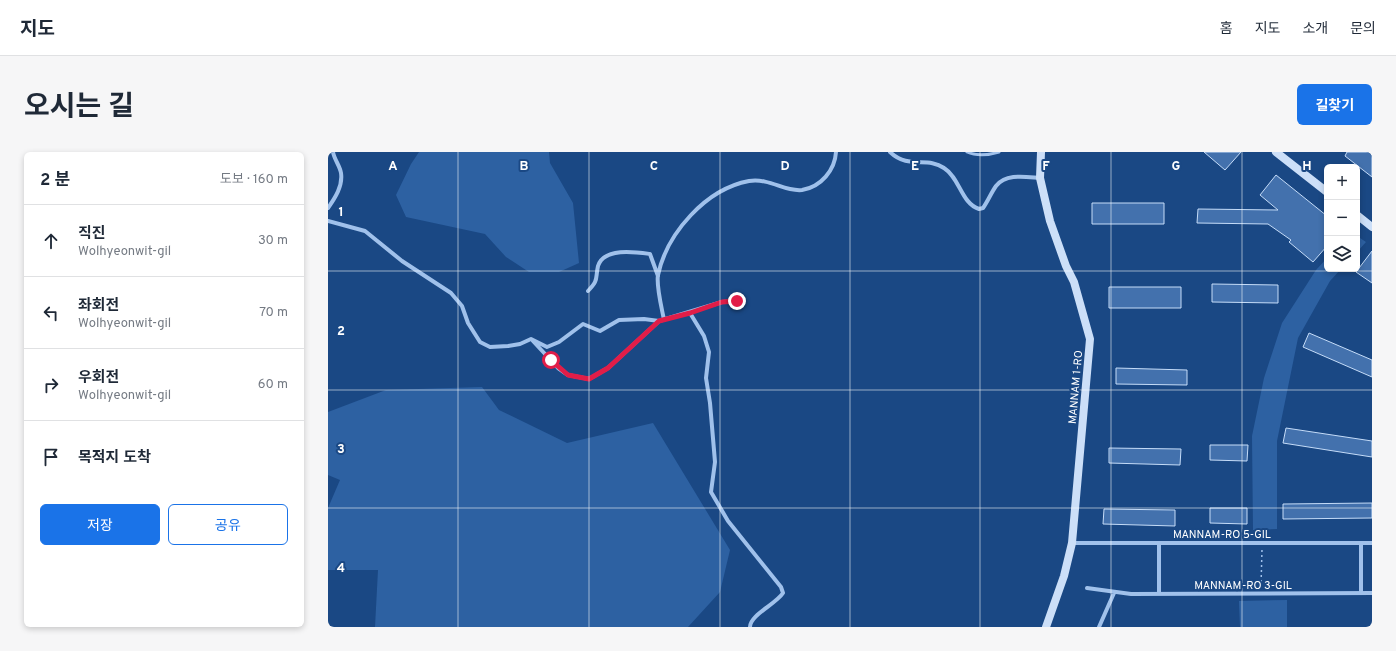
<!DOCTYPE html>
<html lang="ko">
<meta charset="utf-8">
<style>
body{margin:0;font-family:Overpass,"Noto Sans KR",sans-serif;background:#f6f6f7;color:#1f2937}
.controls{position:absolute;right:12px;top:12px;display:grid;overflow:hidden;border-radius:6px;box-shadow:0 2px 6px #0003}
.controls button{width:36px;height:36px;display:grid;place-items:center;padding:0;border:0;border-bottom:1px solid #e0e1e3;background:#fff;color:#1f2937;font:20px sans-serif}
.stop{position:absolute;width:12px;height:12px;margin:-9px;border:3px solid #e11d48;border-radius:50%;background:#fff}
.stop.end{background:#e11d48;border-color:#fff;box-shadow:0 1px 4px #0008}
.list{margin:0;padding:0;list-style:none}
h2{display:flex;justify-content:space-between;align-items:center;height:52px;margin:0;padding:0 16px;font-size:17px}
h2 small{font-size:13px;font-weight:400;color:#747a83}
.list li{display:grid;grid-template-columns:26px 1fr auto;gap:12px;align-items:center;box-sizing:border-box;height:72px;padding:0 16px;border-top:1px solid #e0e1e3}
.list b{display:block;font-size:15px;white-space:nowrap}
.list p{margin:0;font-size:13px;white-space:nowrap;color:#747a83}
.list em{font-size:13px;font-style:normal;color:#747a83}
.actions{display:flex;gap:8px;padding:12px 16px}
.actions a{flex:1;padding:9px 0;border:1px solid #1a73e8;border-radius:6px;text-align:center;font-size:14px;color:#1a73e8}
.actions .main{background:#1a73e8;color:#fff}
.icon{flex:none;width:22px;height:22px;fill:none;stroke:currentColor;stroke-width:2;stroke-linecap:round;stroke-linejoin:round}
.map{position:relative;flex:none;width:1044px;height:475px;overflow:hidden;border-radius:6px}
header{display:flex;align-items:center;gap:24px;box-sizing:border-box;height:56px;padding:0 20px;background:#fff;border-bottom:1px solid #e0e1e3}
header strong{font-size:19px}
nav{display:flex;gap:22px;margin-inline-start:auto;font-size:14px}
.intro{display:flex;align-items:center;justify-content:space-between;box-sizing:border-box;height:96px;padding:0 24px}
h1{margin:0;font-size:28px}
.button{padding:10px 18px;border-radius:6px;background:#1a73e8;color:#fff;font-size:14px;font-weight:700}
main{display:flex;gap:24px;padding:0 24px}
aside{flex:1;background:#fff;border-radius:6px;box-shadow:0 2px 6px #0003}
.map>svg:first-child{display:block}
</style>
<header>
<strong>지도</strong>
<nav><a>홈</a><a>지도</a><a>소개</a><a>문의</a></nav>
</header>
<div class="intro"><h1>오시는 길</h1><a class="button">길찾기</a></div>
<main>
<aside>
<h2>2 분<small>도보 · 160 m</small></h2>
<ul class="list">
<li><svg class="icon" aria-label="ahead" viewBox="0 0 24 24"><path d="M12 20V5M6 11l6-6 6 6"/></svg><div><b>직진</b><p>Wolhyeonwit-gil</p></div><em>30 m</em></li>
<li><svg class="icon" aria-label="left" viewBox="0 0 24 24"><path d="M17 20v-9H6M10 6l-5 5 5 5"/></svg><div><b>좌회전</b><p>Wolhyeonwit-gil</p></div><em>70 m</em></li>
<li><svg class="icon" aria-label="right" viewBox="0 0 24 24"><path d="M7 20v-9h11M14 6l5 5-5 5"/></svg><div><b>우회전</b><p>Wolhyeonwit-gil</p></div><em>60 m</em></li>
<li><svg class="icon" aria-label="arrive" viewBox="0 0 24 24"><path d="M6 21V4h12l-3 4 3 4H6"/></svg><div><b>목적지 도착</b></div></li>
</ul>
<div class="actions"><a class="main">저장</a><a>공유</a></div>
</aside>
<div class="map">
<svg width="1044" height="475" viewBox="0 0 1044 475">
<rect width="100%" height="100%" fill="#1a4884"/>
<path fill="#2d61a2" d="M91,0h130l1,11 23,40 6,60 -20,9h-30l-23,-15 -21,-23 -79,-17 -10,-22 15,-31z
M1029,84l9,6 -9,10z
M999,106v11h14l-11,12 -32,57 -21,103v88l-24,1 -1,-94 12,-58 18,-55 34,-53z
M154,235l17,23 68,33 86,-20 77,127 -10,42 -32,35h-313l3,-57h-50v-62l12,-28 -12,-5v-63l58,-22z
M959,448v27h-47l-1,-26z"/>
<path fill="#4371ad" stroke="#c5dcf8" d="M876,0h37l-16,18z
M1019,0h25v25l-27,-21z
M948,23l51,41v30l-14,16 -24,-20 2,-2 -23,-16 -71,-1 1,-14 80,1 -18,-15z
M764,51h72v21h-72z
M1044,99v32l-16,-11z
M884,132l66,1v18l-66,-1z
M781,135h72v21h-72z
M981,181l63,27v17l-69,-30z
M788,216l71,2v15l-71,-1z
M958,276l86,13v16l-89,-14z
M882,293h38l-1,16 -37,-1z
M781,296l72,1 -1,16 -71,-2z
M1044,351v15l-89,1v-15z
M882,356h37v16l-37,-1z
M776,357l71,1v16l-72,-2z"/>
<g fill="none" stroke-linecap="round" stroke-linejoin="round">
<path stroke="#a0c1eb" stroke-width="1.5" stroke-dasharray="2 3" stroke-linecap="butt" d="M933,435l1,-38"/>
<path stroke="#a0c1eb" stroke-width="3" d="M639,0c9,4 22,3 32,0"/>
<path stroke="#a0c1eb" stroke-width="4" d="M562,0c19,18 37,4 54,16 16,10 17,35 35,41l4,-1c5,-7 8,-15 13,-22 10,-13 30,-9 44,-8
M0,56c7,-10 15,-22 13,-35 -1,-7 -7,-14 -8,-21
M0,69l37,10 37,30 49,32 11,13 6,17 12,19 10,5 18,-1 12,-2 11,-5 16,8 12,-5 24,-18 17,7 19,-11 25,-1 15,2 63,-19 15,-1
M260,139c11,-12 7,-11 10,-25 6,-19 38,-14 52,-12l8,22
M362,161l14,23 5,16 -3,26 4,25 5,59 -4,30 17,29 53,66 2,6c-7,11 -33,22 -33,34
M336,168c-2,-11 -8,-34 -6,-45 9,-42 48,-86 91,-94 22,-3 35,11 53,9 19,-3 33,-20 34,-38
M205,189l25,27 10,7 21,4 19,-11 51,-47
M744,391h300
M759,436l44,6 241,-1
M1033,441v-50
M831,442v-51
M771,475l15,-34"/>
<path stroke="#ccdff8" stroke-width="8" d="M713,0l-1,26 10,43 16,45 8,16 16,57 -18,204 -8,33 -18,51
M948,0l51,40
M1029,63l15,12"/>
</g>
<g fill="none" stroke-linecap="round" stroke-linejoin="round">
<path stroke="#e11d48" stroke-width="5" d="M223,208l17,15 21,4 19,-11 51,-47 31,-8 32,-11 15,-1"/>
</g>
<path fill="none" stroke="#fff" stroke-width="1" stroke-opacity="0.55" d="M130,0v475M261,0v475M392,0v475M522,0v475M652,0v475M783,0v475M914,0v475M0,119h1044M0,238h1044M0,356h1044"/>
<g text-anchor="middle" stroke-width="4" stroke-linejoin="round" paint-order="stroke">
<g font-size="11" fill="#fff" stroke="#1a4884">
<text transform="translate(747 235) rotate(-85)" y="4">MANNAM 1-RO</text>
<text x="894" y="386">MANNAM-RO 5-GIL</text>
<text x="915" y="437">MANNAM-RO 3-GIL</text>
</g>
</g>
<g font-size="13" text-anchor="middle" font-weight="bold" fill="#fff" stroke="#1a4884" stroke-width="4" stroke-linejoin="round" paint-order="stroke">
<text x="65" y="18">A</text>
<text x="196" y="18">B</text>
<text x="326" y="18">C</text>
<text x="457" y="18">D</text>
<text x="587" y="18">E</text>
<text x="718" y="18">F</text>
<text x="848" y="18">G</text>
<text x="979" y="18">H</text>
<text x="13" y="64">1</text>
<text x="13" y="183">2</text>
<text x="13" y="301">3</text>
<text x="13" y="420">4</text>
</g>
</svg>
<div class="controls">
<button>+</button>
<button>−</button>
<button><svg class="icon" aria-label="layers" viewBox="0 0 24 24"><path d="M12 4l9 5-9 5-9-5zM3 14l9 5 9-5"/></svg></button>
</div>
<div class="stop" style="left:223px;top:208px"></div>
<div class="stop end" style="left:409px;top:149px"></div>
</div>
</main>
